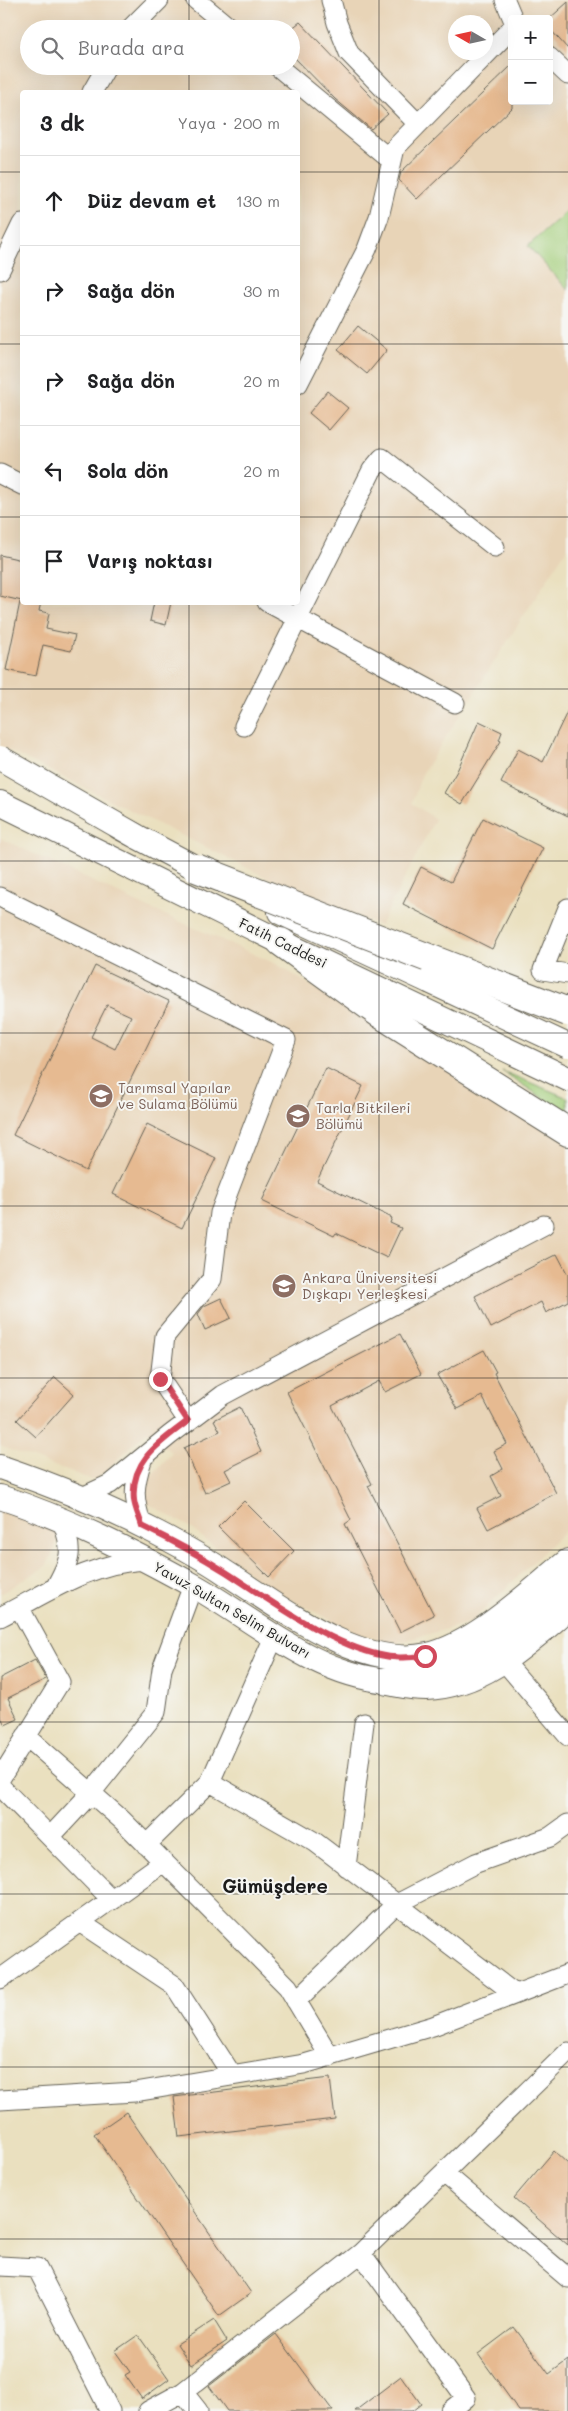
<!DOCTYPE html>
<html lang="tr">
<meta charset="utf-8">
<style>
body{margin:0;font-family:Mali,sans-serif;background:#f2f2f2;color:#202124}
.controls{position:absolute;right:15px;top:15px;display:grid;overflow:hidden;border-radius:5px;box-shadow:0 5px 20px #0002}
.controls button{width:45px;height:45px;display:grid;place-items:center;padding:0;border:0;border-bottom:1px solid #e0e0e0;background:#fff;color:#202124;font:25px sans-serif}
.compass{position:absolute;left:448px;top:15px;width:45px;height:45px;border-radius:50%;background:#fff;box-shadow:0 5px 20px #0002;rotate:279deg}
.stop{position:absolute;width:15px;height:15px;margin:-11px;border:4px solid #d1495b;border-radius:50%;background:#fff}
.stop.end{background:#d1495b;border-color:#fff;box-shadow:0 1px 5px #0008}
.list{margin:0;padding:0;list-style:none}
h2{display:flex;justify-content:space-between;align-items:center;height:65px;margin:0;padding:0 20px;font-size:21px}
h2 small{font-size:16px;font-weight:400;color:#757577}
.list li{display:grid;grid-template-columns:32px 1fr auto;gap:15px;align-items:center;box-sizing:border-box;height:90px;padding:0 20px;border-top:1px solid #e0e0e0}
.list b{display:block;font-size:19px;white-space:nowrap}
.list em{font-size:16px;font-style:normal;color:#757577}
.icon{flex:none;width:28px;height:28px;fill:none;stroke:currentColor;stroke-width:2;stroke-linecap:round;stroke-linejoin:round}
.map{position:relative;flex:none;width:568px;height:2411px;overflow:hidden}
.search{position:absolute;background:#fff;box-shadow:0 5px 20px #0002;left:20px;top:20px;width:280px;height:55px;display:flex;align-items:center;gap:12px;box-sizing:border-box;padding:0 18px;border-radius:28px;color:#757577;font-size:19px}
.panel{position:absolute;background:#fff;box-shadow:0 5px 20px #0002;left:20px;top:90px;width:280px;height:515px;border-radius:5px}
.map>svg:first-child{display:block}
</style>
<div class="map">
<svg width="568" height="2411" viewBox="0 0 568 2411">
<rect width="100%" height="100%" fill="#f6f6f2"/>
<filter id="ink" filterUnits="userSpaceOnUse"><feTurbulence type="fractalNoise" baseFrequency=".02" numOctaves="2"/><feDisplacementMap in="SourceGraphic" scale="10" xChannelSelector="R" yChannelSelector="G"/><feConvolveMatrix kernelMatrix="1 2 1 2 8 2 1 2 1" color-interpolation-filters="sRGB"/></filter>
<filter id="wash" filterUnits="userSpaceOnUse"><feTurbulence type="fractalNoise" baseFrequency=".0096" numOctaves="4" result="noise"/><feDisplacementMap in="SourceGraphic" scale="20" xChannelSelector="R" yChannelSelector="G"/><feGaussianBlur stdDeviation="1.12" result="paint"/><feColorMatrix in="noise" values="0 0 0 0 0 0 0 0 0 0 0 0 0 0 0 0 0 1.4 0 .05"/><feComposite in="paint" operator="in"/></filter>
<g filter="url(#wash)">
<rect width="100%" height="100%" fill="#eae0bf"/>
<path fill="#e8d4b7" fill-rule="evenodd" d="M0,0h568v547l-146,227 -10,29 23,16 -55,107 -110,-47 -270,-133zM512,19h37v82h-37zM456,22h30v30h-30zM29,29h262v37h-262zM22,92h276v510h-276z
M0,838l149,70 127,56 292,178v386l-97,94 -74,21 -37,-8 -90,-46 -84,-64 -42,-24 6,-24 22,-24 -25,-22 -52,50 -95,-35z
M0,1510l58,22 -3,17 -9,17 -46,28z"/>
<path fill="#a3ce7a" stroke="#60754b" d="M568,210v80l-40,-44z
M502,1071l66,27v17z"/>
<g id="blocks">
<path fill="#e6ba91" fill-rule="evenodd" d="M568,2v47l-19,-21v-9z
M300,22l88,92 -17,15 -36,-30 -44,-45v-25z
M512,65v43l-95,91 -18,-19 2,-8z
M358,326l29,24 -20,24 -29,-24z
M327,391l21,17 -19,22 -20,-17z
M0,555l22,5v41l-22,-5z
M20,602h21l-2,9 10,2 -3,16 29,6 -4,16 -28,-6 -7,31 -30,-6z
M154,602h17l-5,23 -16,-4z
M568,710v106l-67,-33 17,-34 25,13z
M479,721l23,11 -3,8 2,1 -39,63 -18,-11 13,-22z
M483,818l60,30 -51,101 -89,-45 18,-37 30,15z
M95,966l74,35 -83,170 -73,-36zM107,1005l24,11 -16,33 -24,-12z
M326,1068l37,18 -46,95 75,37 -2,5 11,5 -14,30 -51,-25 -2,3 -72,-35z
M147,1124l69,34 -34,70 -69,-34z
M557,1254l11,21v26l-22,12 -5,-11 -50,26 -16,-32z
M221,1298l10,20 -26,12 -7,-16 6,-8z
M400,1334l21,40 -36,18 -6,-11 -47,25 40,78 -4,2 66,129 -34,17 -55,-108 6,-4 -64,-128z
M484,1350l12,22 -2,1 62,120 -68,36 -11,-21 24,-12 -10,-20 12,-7 -9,-18 13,-7 -25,-48 -25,13 -20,-34z
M55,1377l19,17 -38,43 -19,-17z
M240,1407l21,45 -36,18 6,11 -26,12 -21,-45 36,-17 -6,-11z
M244,1501l50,50 -25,26 -51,-50z
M35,1660l11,19 -38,19 10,21 -13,6 -5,-10v-37z
M330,2078l5,41 -156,18 -5,-40z
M126,2112l125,181 -32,23 -125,-182z
M554,2151l14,13v81l-54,-47z
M214,2320l13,21 -36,24 -14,-21z
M514,2327l35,47 19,-14v51h-49l-41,-57z
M276,2334l57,77h-106l-18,-25z
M138,2335l31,44 -27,20 -17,-24 5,-3 -15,-21z
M401,2376l20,28 -9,7h-57z"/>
</g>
</g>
<g filter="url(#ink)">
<use href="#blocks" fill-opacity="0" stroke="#646155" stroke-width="1"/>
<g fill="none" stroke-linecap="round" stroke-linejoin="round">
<defs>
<path id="minor" d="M196,0l35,29
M331,0l6,23 12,30 69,71
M505,0l8,19
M130,29l29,-29
M549,57l19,18
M277,66l115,95
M92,92l15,-26
M0,270l22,-46
M298,384l69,-135 12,-32 16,-69 117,-120
M0,474l22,11
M267,602l188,101
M244,726l128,-256 10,-12 113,89
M0,897l286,143 -66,173 -8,66 -47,57 -5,43 28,42
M568,908l-25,62 25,4
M142,1460c-9,28 -9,38 0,66
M80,1498l30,-14 60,-49 53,-40 321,-170
M55,1588c16,-29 19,-36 7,-67
M0,1617c49,-25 89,-54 145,-57
M503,1660l65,76
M26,1736l96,84 166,167 42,70
M0,1779l60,-97 -41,-75
M210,1782l105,60 200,152
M0,1786l112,114
M50,1837l41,-44 65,-81 6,-43 27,-73
M146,1845l64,-63 60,-136
M346,1867l18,-144
M81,1923l93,62 58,90
M0,1979l162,-116
M296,2001l99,-96 81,-42 74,-26 18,-13
M0,2100l135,-8 169,-28 129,-38 135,-52
M444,2173l124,105
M361,2253l105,145 -16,13
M0,2266l37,2 73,143
M183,2392l15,19
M148,2411l35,-19 178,-139 207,-201"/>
<path id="major" d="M0,803l281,139 287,137
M119,827l94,50
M280,912l149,69
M0,1467c53,18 107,40 157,66 23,12 47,25 69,40 54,34 135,98 202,82 48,-11 101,-63 140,-94
M0,1497c68,22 133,55 196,90 60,34 119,88 192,94 27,2 59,-11 83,-22"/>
<path id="highway" d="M281,942l98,71 189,119
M471,1659l97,-79
M388,1681c12,2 25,5 38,5 58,-2 101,-45 142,-80"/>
</defs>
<use href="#minor" stroke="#646155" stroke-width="21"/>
<use href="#major" stroke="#646155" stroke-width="26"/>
<use href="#highway" stroke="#646155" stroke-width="30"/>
<use href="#minor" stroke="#fff" stroke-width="19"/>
<use href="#major" stroke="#fff" stroke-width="24"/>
<use href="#highway" stroke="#fff" stroke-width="28"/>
<defs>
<path id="major-bridge" d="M0,758l136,78
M429,981l139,65"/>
<path id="highway-bridge" d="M196,868l372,144"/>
</defs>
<use href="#major-bridge" stroke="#646155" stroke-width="26" stroke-linecap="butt"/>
<use href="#highway-bridge" stroke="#646155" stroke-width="30" stroke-linecap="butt"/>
<use href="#major-bridge" stroke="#fff" stroke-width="24"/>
<use href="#highway-bridge" stroke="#fff" stroke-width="28"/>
</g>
</g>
<g fill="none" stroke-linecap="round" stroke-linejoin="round" filter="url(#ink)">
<path stroke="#d1495b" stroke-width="6" d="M160,1379l28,42c-28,21 -58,40 -54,79 1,9 6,18 8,26 29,14 57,29 84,46 45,29 101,71 154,83 15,4 30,2 45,1"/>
</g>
<path fill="none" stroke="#1c1c1c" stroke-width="1" stroke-opacity="0.55" d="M189,0v29M379,0v2411M189,66v26M0,172h22M298,172h270M0,344h22M298,344h270M0,517h22M298,517h270M189,602v1809M0,689h568M0,861h568M0,1033h568M0,1206h568M0,1378h568M0,1550h568M0,1722h568M0,1894h568M0,2067h568M0,2239h568"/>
<defs>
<symbol id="university-disc" viewBox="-11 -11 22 22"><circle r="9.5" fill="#8d6e63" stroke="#f6f6f2"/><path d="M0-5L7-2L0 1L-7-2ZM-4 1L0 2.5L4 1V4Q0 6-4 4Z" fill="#fff"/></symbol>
<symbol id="school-disc" viewBox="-11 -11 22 22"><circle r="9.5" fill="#8d6e63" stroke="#f6f6f2"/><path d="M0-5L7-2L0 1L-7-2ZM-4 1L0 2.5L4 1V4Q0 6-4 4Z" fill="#fff"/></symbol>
</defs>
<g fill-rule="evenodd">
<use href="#university-disc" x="87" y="1082" width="28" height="28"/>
<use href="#school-disc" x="284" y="1102" width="28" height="28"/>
<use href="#university-disc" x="270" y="1272" width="28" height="28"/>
</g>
<g text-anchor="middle" stroke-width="4" stroke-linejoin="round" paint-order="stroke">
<g font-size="14" fill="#1c1c1c" stroke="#f6f6f2">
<text transform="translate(283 943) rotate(26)" y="5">Fatih Caddesi</text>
<text transform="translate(232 1610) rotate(30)" y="5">Yavuz Sultan Selim Bulvarı</text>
</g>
<g font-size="14" fill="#785e54" stroke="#f6f6f2" text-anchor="start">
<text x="118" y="1093">Tarımsal Yapılar<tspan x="118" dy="16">ve Sulama Bölümü</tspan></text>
<text x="316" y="1113">Tarla Bitkileri<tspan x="316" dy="16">Bölümü</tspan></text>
<text x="302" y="1283">Ankara Üniversitesi<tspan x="302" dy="16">Dışkapı Yerleşkesi</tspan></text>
</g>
<g font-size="19" font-weight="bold" fill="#1c1c1c" stroke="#f6f6f2">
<text x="275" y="1893">Gümüşdere</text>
</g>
</g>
</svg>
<div class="controls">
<button>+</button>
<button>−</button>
</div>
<svg class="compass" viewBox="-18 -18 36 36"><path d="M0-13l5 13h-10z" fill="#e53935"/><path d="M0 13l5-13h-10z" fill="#757577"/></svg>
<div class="stop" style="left:425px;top:1656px"></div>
<div class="stop end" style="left:160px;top:1379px"></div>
<div class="search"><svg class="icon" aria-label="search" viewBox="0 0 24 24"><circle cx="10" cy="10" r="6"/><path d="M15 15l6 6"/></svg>Burada ara</div>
<section class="panel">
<h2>3 dk<small>Yaya · 200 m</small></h2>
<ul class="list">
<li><svg class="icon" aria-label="ahead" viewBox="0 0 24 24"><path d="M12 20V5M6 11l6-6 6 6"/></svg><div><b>Düz devam et</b></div><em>130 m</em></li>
<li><svg class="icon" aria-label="right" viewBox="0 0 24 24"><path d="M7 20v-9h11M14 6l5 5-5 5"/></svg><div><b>Sağa dön</b></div><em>30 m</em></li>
<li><svg class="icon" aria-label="right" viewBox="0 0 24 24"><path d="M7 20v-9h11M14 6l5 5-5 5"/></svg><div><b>Sağa dön</b></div><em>20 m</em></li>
<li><svg class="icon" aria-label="left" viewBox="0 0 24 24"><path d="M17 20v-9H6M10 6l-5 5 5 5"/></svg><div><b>Sola dön</b></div><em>20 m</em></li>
<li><svg class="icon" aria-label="arrive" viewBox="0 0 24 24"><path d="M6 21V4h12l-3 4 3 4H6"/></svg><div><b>Varış noktası</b></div></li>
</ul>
</section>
</div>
